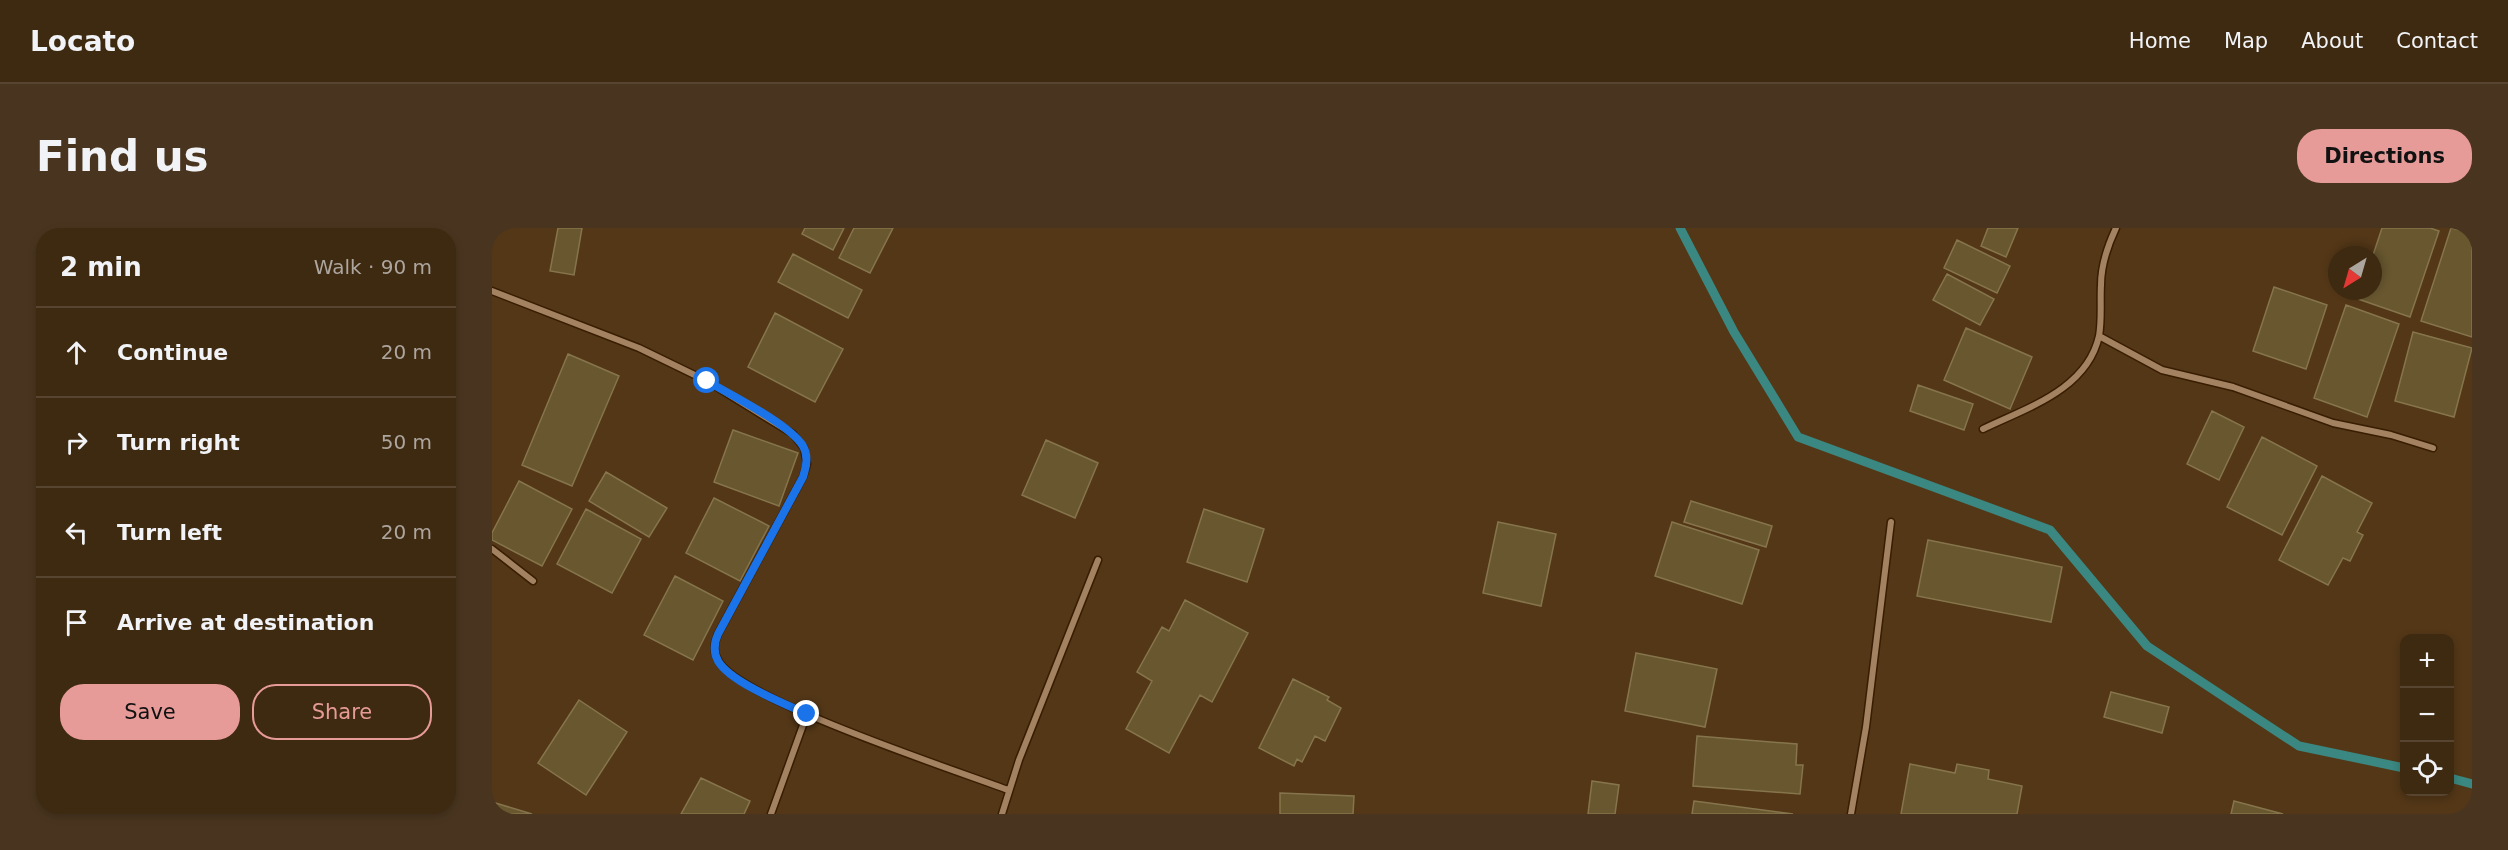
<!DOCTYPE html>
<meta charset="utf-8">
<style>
body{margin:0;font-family:"DejaVu Sans",sans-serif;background:#49351f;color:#f1f3f6}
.controls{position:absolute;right:18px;bottom:18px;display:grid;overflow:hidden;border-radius:12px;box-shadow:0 3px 9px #0003}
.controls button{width:54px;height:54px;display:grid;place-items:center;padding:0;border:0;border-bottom:2px solid #574531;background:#3e2911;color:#f1f3f6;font:30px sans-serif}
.compass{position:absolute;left:1836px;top:18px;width:54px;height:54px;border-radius:50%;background:#3e2911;box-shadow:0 3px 9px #0003;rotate:217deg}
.stop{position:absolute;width:18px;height:18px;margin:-14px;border:4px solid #1a73e8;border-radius:50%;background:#fff}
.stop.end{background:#1a73e8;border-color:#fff;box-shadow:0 2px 6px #0008}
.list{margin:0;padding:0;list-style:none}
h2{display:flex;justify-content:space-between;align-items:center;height:78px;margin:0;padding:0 24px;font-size:26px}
h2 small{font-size:20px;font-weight:400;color:#ada69f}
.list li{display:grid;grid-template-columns:39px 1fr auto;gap:18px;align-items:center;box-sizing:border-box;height:90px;padding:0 24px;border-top:2px solid #574531}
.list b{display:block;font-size:22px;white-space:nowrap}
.list em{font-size:20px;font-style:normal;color:#ada69f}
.actions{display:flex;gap:12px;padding:18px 24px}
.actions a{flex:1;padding:14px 0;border:2px solid #e69b98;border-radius:24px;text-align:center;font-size:21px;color:#e69b98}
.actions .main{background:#e69b98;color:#111}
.icon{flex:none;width:33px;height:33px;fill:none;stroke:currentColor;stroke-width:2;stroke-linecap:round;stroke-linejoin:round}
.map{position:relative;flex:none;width:1980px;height:586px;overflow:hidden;border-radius:24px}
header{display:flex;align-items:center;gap:36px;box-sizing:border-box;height:84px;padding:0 30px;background:#3e2911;border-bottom:2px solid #574531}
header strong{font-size:28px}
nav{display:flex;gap:33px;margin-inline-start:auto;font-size:21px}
.intro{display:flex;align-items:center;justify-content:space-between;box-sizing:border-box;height:144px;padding:0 36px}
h1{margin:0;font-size:42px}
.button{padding:15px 27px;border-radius:24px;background:#e69b98;color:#111;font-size:21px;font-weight:700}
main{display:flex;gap:36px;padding:0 36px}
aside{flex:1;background:#3e2911;border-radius:24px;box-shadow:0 3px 9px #0003}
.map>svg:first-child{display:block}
</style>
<header>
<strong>Locato</strong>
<nav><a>Home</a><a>Map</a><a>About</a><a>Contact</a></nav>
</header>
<div class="intro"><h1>Find us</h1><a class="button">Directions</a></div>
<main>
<aside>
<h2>2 min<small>Walk · 90 m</small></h2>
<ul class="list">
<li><svg class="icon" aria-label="ahead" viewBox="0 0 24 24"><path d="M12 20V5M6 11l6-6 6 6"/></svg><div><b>Continue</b></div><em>20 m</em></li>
<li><svg class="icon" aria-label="right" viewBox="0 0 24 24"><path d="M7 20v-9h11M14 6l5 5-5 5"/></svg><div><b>Turn right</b></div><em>50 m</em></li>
<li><svg class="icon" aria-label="left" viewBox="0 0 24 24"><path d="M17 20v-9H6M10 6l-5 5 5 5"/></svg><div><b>Turn left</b></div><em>20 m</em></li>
<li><svg class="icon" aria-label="arrive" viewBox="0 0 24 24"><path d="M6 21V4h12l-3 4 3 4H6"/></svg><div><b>Arrive at destination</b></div></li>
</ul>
<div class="actions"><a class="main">Save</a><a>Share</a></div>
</aside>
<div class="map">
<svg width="1980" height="586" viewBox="0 0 1980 586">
<rect width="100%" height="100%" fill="#533717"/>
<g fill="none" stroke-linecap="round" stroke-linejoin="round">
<path stroke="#3a8881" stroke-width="9" d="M1188,0l54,104 64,105 252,93 97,116 152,100 105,22
M1958,550l22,6"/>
</g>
<path fill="#68572f" stroke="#86754c" stroke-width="1.5" d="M66,0h24l-8,47 -24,-4z
M313,0h39l-11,22 -31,-16z
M362,0h39l-23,45 -31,-15z
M1496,0h30l-12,29 -25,-11z
M1890,0h48l9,3 -29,86 -52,-18 3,-8h12v-36z
M1959,0l21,5v104l-51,-16z
M1465,12l53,26 -13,27 -53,-25z
M301,26l69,36 -14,28 -70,-36z
M1455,46l47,25 -14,26 -47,-25z
M1782,59l53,18 -21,64 -53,-18z
M1854,77l53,19 -32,93 -53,-19z
M283,85l68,36 -28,53 -67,-35z
M1474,100l66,29 -22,52 -66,-29z
M1921,104l59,16 -18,69 -59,-16z
M76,126l51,22 -47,110 -50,-21z
M1426,157l55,19 -9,26 -54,-19z
M1720,183l32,16 -25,53 -32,-16z
M241,202l65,23 -19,53 -65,-24z
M1770,209l55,29 -35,69 -55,-28z
M554,212l52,23 -23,55 -53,-23z
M114,244l61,36 -18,29 -60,-36z
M1830,248l50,27 -15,29 6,3 -13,26 -7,-3 -15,27 -49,-25z
M27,253l53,28 -30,57 -50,-26v-7z
M222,270l55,28 -29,55 -54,-28z
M1199,273l81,25 -6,21 -82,-25z
M94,281l55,30 -29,54 -55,-29z
M712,281l60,20 -17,53 -60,-20z
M1006,294l58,12 -15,72 -58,-13z
M1180,294l87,28 -17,54 -87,-28z
M1436,312l134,27 -11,55 -134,-26z
M183,348l48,25 -30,59 -49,-25z
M693,372l63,33 -36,69 -12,-7 -31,58 -43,-24 26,-48 -15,-9 25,-45 7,4z
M1144,425l81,16 -12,58 -80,-16z
M801,451l36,18 -2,3 14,8 -16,33 -10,-5 -13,26 -5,-3 -3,7 -35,-18z
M1619,464l58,15 -7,26 -58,-16z
M87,472l48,32 -41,63 -48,-32z
M1205,508l100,8 -1,21h7l-3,29 -107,-8z
M1418,536l45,9 2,-9 32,6 -1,9 34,7 -5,28h-116z
M209,550l49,23 -6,13h-63z
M1100,553l27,4 -4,29h-27z
M788,565l74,3 -1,18h-73z
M1202,573l99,13h-101z
M1742,573l49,13h-52z
M0,574l40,12h-40z"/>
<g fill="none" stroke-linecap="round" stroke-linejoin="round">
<defs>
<path id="street" d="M0,63l147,57 68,33 86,53 11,14 3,16 -4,13 -85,157c-4,10 -5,17 0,26 19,39 240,111 290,130
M1607,108l63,34 71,17 100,36 58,12 42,13
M1491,201c43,-21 104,-39 116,-93 3,-16 1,-35 2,-51 0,-18 7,-40 15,-57
M0,321l41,32
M279,586l36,-100
M510,586l17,-54 79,-200
M1359,586l15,-87 25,-205"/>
</defs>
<use href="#street" stroke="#381d00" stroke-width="9"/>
<use href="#street" stroke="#a38261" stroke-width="6"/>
</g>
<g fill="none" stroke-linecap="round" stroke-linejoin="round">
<path stroke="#1a73e8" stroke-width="8" d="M215,153c24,14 82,43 96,65 6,10 3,21 0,31l-85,157c-4,9 -5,18 0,27 12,21 67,43 89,53"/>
</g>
</svg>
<div class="controls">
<button>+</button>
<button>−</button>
<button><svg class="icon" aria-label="locate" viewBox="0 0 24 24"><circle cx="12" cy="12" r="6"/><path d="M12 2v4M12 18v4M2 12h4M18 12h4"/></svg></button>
</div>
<svg class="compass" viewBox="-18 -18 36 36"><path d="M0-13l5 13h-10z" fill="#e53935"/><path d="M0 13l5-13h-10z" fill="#ada69f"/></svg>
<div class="stop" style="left:215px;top:153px"></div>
<div class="stop end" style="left:315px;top:486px"></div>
</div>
</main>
